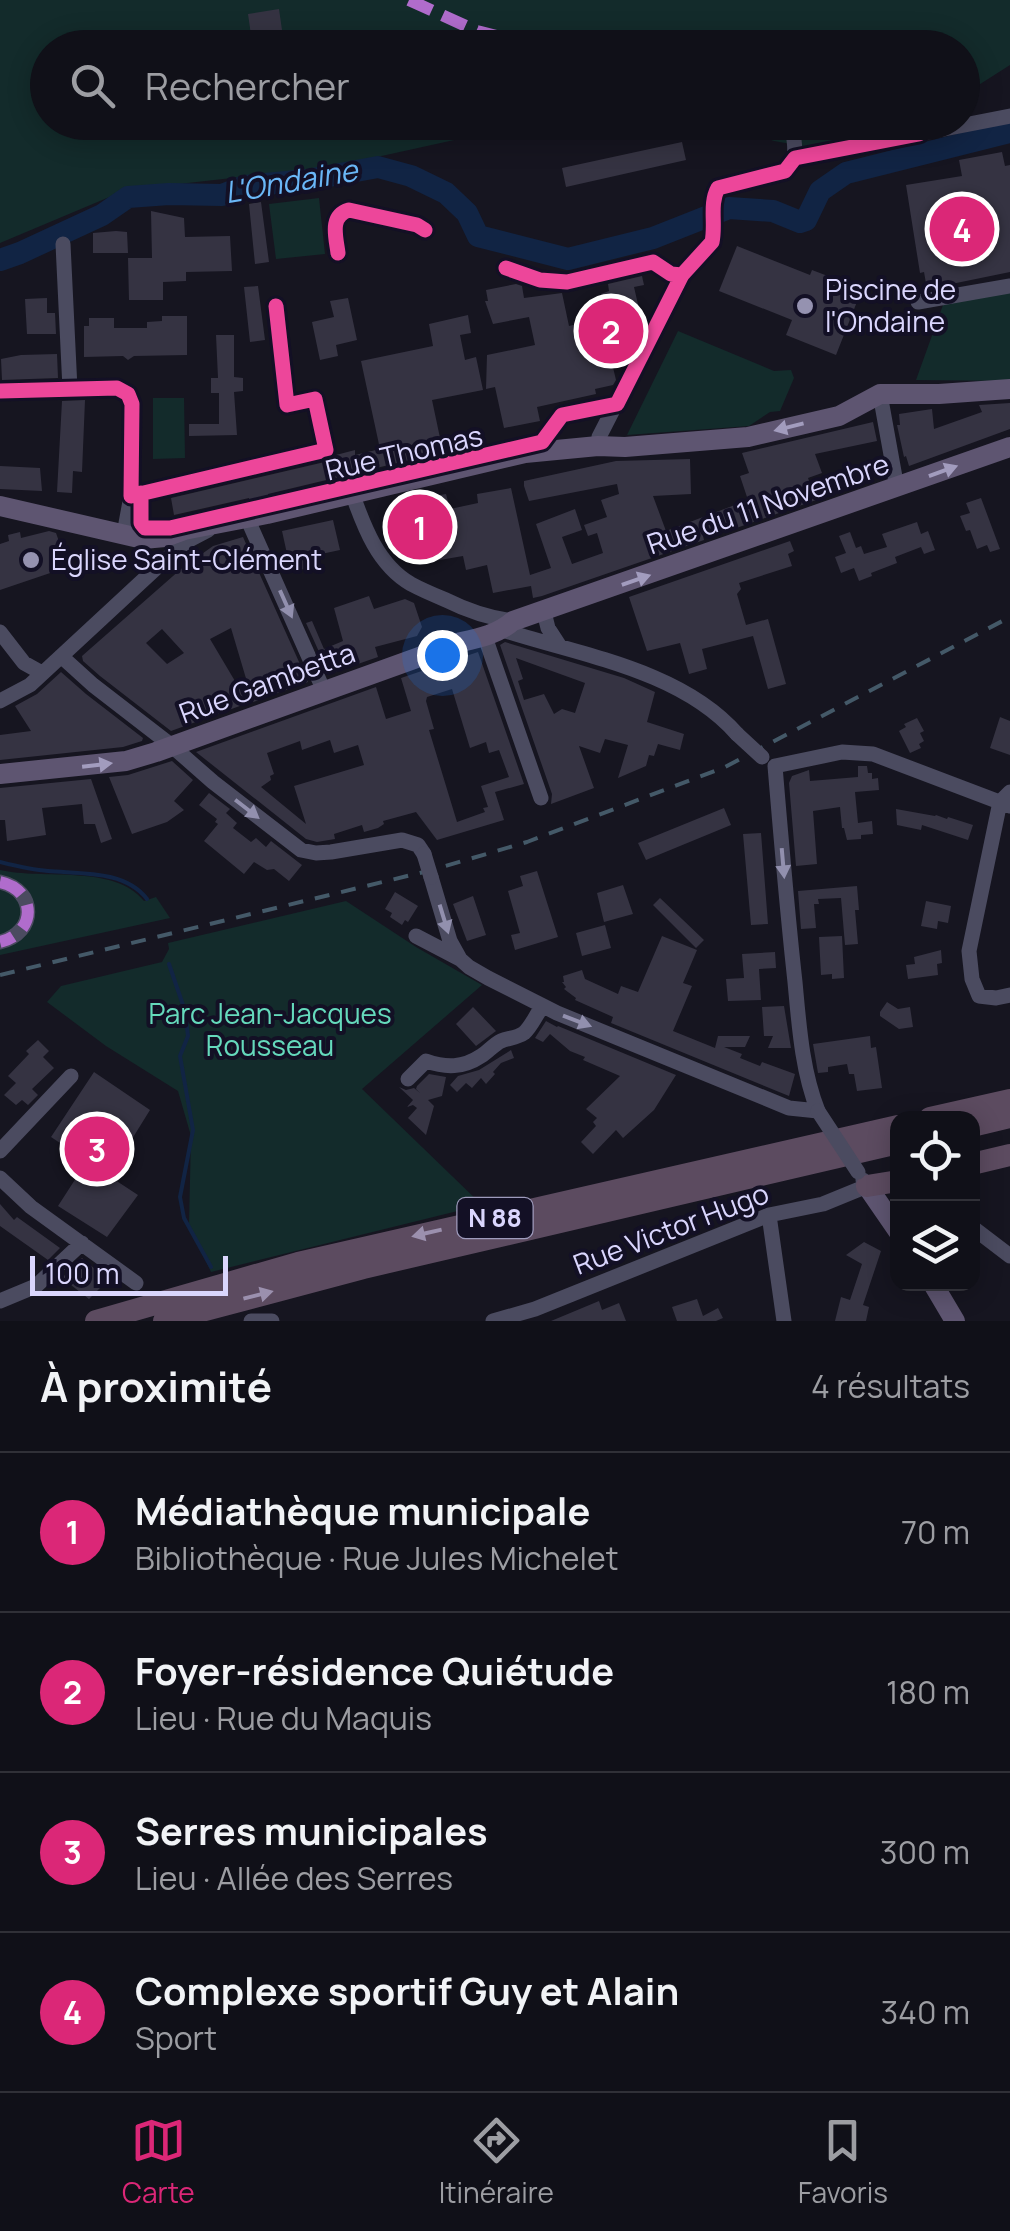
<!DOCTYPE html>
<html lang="fr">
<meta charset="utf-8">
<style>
body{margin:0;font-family:Manrope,sans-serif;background:#1e1e25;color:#f1f3f6}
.controls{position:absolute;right:30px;bottom:30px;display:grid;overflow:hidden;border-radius:20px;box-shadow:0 5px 25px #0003}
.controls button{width:90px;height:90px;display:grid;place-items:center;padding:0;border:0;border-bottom:2px solid #303037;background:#101018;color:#f1f3f6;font:50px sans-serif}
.scale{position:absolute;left:30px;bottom:25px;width:198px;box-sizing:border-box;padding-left:10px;border:5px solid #dad6fd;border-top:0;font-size:28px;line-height:35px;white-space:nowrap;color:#dad6fd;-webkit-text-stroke:8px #131025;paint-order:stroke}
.you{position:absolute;left:442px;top:655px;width:35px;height:35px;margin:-25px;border:8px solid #fff;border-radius:50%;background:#1a73e8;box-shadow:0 0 0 15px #1a73e833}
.badge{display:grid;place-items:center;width:65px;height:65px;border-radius:50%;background:#db2777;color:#fff;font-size:32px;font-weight:700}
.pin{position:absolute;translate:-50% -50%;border:5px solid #fff;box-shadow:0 2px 10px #0006}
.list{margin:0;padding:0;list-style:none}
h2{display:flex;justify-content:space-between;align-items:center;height:130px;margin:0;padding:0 40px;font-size:42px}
h2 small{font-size:32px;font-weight:400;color:#9c9da2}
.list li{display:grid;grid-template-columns:65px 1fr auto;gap:30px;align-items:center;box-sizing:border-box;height:160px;padding:0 40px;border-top:2px solid #303037}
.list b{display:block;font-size:38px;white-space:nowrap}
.list p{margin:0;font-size:32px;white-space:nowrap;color:#9c9da2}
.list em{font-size:32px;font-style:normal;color:#9c9da2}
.icon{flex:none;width:55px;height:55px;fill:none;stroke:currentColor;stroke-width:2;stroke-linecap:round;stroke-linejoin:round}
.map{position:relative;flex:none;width:1010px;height:1321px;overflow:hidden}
.search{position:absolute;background:#101018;box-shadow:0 5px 25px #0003;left:30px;right:30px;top:30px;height:110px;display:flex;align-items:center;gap:25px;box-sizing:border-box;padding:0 35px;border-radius:55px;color:#9c9da2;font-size:38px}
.sheet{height:770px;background:#101018}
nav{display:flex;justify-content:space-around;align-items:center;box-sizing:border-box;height:140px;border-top:2px solid #303037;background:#101018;font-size:28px;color:#9c9da2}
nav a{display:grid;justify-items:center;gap:5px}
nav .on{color:#db2777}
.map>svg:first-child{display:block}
</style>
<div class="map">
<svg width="1010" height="1321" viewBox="0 0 1010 1321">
<rect width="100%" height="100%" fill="#161520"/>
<path fill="#132b2b" d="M0,0h1010v65l-47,30 -1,-47h-914v74l484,1 -196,43 -210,24 -126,53z
M719,123h224l-117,27 -52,-9z
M319,198l6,56 -49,5 -7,-55z
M1010,292v89l-94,-1 27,-75z
M678,331l96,40 17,-1 3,8 -14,33 -10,1 -21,14 -122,9z
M153,398h31l1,60 -32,1z
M0,870c43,10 115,-6 144,31l12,-4 14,21 -170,37z
M346,901l70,46 66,38 -120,104 120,116 -271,67 -22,-48 2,-88 -13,-45 -72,-45 -59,-44 14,-16 101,-24 7,-13 -1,-6z"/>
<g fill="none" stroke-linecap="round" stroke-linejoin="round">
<path stroke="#112444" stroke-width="4" d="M0,862c16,4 32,8 48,9 33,3 77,-1 99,28
M169,964l16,47 3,25 -8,20 13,74 -13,67 4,21 27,49"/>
<path stroke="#112444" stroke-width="22" d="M0,260l20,-7 82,-38 26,-18 41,-3 53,1 23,-9 62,-6 71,-13 33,9 35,17 21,20 11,23 90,23 85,-21 76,-30 44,3 27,11 6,-2 14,-29 26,-18 164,-41"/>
</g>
<path fill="#353342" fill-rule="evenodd" d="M279,9l3,21 -31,5 -3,-21z
M682,142l4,18 -120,27 -4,-19z
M1002,152l3,14 5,-1v107l-83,17 -3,-17 -4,1 -14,-88 56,-9 -3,-16z
M261,202l8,60 -14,2 -6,-60z
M151,211l33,7 1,19 45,-1 2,35 -46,1v9l-23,1v18h-34l-1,-42h24z
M116,231l11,1 1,21h-35v-20z
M737,246l73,29 2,-5 50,19 -26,66 -50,-20 6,-15 -73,-29z
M642,276l2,9 -10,2 9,39 -11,3 2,7 -7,2 3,13 -2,4 -17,4 5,21 -3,5 -18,4 1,5 -59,13 3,14 -36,7 -9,-41 -9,2 1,-34 48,-10 -6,-28 -36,7 -8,-23h3l-2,-11 30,-6 6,2 2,12 38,-5 7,33 36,-9 -4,-23 8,-3 -1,-7z
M258,286l7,54 -15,2 -6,-55z
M47,298v15h8l1,21h-29l-2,-35z
M348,298l9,42 -21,5 2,11 -18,4 -8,-38 22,-5 -4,-16z
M468,315l3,18 -11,2 5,25 11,-3 7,33 -51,10 11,52 -175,42v2l-19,4v-2l-75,17 -3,-17 158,-37 7,-6 19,-5v5l25,-6 -19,-88 72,-15 -4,-22z
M162,316h25v39l-53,1 -6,4 -5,-4 -39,1v-31h5v-8h25v10h33v-6l15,-1z
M216,335h18v42l9,1v13l-9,1 3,43 -48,1v-12h30v-31h-8v-15h7z
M57,354l1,24 -56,2 -1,-21 20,-4z
M85,400l-3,72 -9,-1 -1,22 -15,-1 5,-91z
M1010,403v26l-101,37 -3,-10 -2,1 -7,-32h3l-1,-11 33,-5 2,20 48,-17 -3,-7z
M873,422l4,19 -62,13 7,19 -14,5 8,22 -91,32 -1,-3 -21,7 1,4 -162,56 -9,2 -2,-12 -38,7 -6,-28 -21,5 -3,-14 -35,6 -1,-11 -10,1 -2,-9 -8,1 -8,-42 47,-8 4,15 28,-6 -1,-9 34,-6 19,87 21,-7 -15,-44 39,-15 7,21 -20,7 10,27 31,-11 -6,-20 -9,3 -4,-11 23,-8 -6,-17 18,-6 -2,-10 -88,17 -5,-15v-5l92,-20 74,-2 1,35 -38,2 13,35 82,-31 -8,-24 9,-3 -7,-20z
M0,466l40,2 2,23 -42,-2z
M981,498l19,51 -10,3 -3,-7 -10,4 -7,-19 -4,1 -6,-15 10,-3 -4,-10z
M333,520l7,30 -33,7 2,11 -18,4 -9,-41z
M917,522l4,12 7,-3 7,19 -11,4 -3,-7 -26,10 2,6 -26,10 1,3 -13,5 -5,-13 -13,5 -6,-16 11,-4 -7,-17 11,-4 6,16 5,-2 3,8 23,-7 -5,-13z
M49,531l7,2 6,17v19l-62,21v-46l9,-3 -1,-6 12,-3 1,6z
M243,537l65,145 -55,20 -22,-74 -21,11 38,64 -77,28 -71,-55 -17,-15 -1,-5 99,-87 32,-23zM162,629l22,24 -17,11 -21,-21z
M790,541l4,10 -6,3 4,12 -53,17 2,6 -4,5 9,31 22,-6 18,65 -18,5 -15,-53 -51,13 5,20 -18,5 -9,-31 -33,8 -18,-54z
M369,596l5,13 31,-10 9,4 8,24 -5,9 -42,11 3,10 -49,17 -23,-51 6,-2 12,28 19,-8 -9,-33z
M505,642l119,36 31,14 -8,30 37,12 -4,16 -22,-6 -4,12 -5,-1 -3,11 -28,12 10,-33 -23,-6 -5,14 -21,-7 15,42 -43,16 1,-10 -52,-149zM516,658l69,25 -10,30 -13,-4 -8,5 -10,-20 -20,6 -6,-19 5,-2z
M478,652l46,132 -29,8 9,28 -67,20 -21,-28 -33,9 1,3 -6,4 -14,4 -2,-7 -28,9 1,5 -18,3 -11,-3 -110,-87 180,-65 10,32 25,-8 -10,-33zM452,689l18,59 16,-6 3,11 10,-3 10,27 -28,9 7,21 -5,1 2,4 -28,10 -28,-92 5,-1 -8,-28 1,-4zM330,740l4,13 24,-8 6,20 -70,21 12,38 -45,-37 10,-7 -1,-4 4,-2 -7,-21 33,-12 2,9z
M61,672l25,22 57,44 -1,3 -19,6 -123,13v-25l31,-4 -16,-25 22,-12z
M1000,717l10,4v34l-20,-7z
M917,718l7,13 -4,2 4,8 -5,3 2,4 -11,5 -11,-22 7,-4 -2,-3z
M172,761l21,19 -19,21 10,9 -17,12 -35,12 -23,-57 19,-2z
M858,766h9l1,7h4v6l6,-1 1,12 -24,2 3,31 14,-2 1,13 -12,1v4l-14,1 -3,-12h-2l-2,-21 -27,4 4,53 -21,2 -7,-83 3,-7 17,-6 1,11 48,-4z
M91,779l21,60 -11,4 -6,-19h-11l-2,-20 -40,4 4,27 -39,6 -2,-21h-5v-32z
M209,793l21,16 -4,4 11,10 -4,5 18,14 5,-4 10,9 5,-6 31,24 -13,16 -15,-12 -7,1 -13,-8 -10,12 -40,-33 14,-17 -3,-2 2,-3 -18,-14z
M724,808l7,17 -85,35 -8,-17z
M896,809l39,7 1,-1 11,4 1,-2 25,8 -5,15 -46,-15 -1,5 -24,-5z
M761,833l7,91 -17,1 -8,-91z
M537,871l21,66 -43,13 -4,-15 9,-2 -12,-42 15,-5 -3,-10z
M623,885l10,29 -29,8 -7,-29z
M857,886l2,24h-4l3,34 -13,1 -4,-47 -23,1 1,5h-5l2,24 -15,1 -3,-38z
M395,892l23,14 -10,16 -3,-2 -3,5 -12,-8 2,-4 -7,-4z
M473,896l13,39 -19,6 -14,-37z
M660,898l44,42 -8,8 -43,-43z
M926,901l25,5 -3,17 -10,-2 -1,8 -16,-3z
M605,925l6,23 -29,8 -6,-23z
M662,936l35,14 -14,33 9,3 -19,45 42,17 3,-12h32l-5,11h-21l18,7 -2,4 20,8 2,-4 33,12 -6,22 -178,-73 2,-6 -38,-17 1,-2 -12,-9 2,-2 -4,-5h2l-1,-6 19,-6 3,9 33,15 3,-8 17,6z
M842,936l2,42 -12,1v-5l-11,1 -2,-38z
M941,950l1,13 -5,1 1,11 -30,4 -2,-14 9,-1 -1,-7z
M775,952l1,16 -17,1 2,31 -33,1 -2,-22 18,-1 -2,-24z
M887,1002l11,7 12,-2 3,20 -14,2 -19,-13v-4z
M784,1006l7,42h-23l5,-12h-9l-2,-29z
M473,1007l23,24 -20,15 -20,-22z
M546,1021l11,6 1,-1 118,49 -22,35 -31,28 -7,-8 -23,24 -12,-12 15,-16 -3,-4 4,-4 -11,-9 34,-33 -37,-16 2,-3 -15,-6 -20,-17 -7,8 -8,-4z
M870,1036l1,12 5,-1 6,41 -25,3 -3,-17h-5l-2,-10 -19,3v5l-10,1 -5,-29z
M38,1040l11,11 -6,6 11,11 -22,21 6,6 -10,10 -6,-5 -6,5 -12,-10 12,-12 -8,-7 21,-22 -3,-3z
M511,1050l3,8 -13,5 -8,9 2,2 -9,10 -5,-6 -9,10 -6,-5 -9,9 -7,-7 8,-9 21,-6z
M94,1072l56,38 -41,66 29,19 -31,42 -49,-31 29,-45 -36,-24z
M429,1074l17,3 -4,19 -14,4 6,6 -8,29 -18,-17 9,-10 -4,-3 -6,2 6,-7 -14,-13 7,3 8,-2 6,5 -4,-4 1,-3z
M0,1204l14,16 3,-3 43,31 -12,12 -48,-34z
M864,1242l17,9 -18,54 6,2 -3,14h-31l6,-24 9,3 12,-36 -16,-9z
M82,1258l26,22 -19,19 -27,-21z
M697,1299l6,17 15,-8 5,10 -7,3h-39l-5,-14z
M599,1301l3,9 17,-7 7,18h-75z"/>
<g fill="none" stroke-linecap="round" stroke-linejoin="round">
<path stroke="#4b4b60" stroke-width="15" d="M795,158l215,-42
M63,244l7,145
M506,268l34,12 27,2 86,-20 18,12 11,1
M918,302l92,-16
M0,391l117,-3 11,6 4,10 -1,92 -7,38
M880,394l17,94
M598,446l1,-9 83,-162 30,-33 2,-49c13,-14 51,-17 71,-22 15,-14 9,-30 6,-49
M352,493c12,34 26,72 59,91 11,6 23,11 35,16 22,11 43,18 67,21
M131,496l195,-46 -11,-51 -28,6 -11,-99
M247,518l77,173
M544,612l4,16 11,17
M503,630c77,25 178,40 234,104
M0,632l24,31 18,10
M485,637l56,161
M61,656l32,29 79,61 41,36 88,68 15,3 15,-1 71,-12 16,5 6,9
M0,701l30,-16 137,-127 22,-18 19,-10
M775,766l67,-14 31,2 137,52
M1010,792l-10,10 -31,149 3,28 7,17 17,2 14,-3
M431,877l19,64 10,18
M0,882c37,8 37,51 0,60
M416,936l44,23 9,8 19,11 69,35 232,95 29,3c-16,-40 -19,-86 -23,-129 -8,-72 -14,-144 -20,-216
M408,1079l18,-18c20,7 37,7 55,-5 7,-4 12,-11 20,-15 7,-3 16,-3 23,-8 8,-7 12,-19 19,-27
M0,1151l71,-75
M0,1178l31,29 105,76
M769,1215l15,106
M972,1227l38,29
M0,1301l36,-15 46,-43
M251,1321h21
M493,1321l42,-12 234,-94 54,-11 44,-18 -4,-6"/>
<path stroke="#5e5571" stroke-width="20" d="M0,506l143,33 22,-2 19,-7 83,-16 258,-61 73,-7 27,1 123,-10 91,-21 41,-22h59l71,-5
M0,774l126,-13 30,-9 305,-110c19,-4 37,-8 52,-21l497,-174
M867,1186l31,45
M933,1284l22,37"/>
<path stroke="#5c4b60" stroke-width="22" d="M930,1118l80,-18
M972,1126l38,-9
M972,1164l38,-9
M867,1186l31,-5
M96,1321l202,-58 600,-137
M164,1321l199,-53 535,-125"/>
<path stroke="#445968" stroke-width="4" stroke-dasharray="15 12" stroke-linecap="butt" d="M0,975l432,-105 95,-28 198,-75 285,-150"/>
<path stroke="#4b4b60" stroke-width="15" d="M737,734l25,23
M424,854l7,23
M818,1111l40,61"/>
<path stroke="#b06ccc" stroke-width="12" stroke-dasharray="25 12" stroke-linecap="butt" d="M409,0l68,31 66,17
M0,882c37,8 37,51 0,60"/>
<defs>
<path id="cycleway" d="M338,253c-2,-16 -9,-37 11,-43l68,15 8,5
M506,268l34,12 27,2 86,-20 18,12 11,1
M0,391l117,-3 11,6 4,10 -1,92 195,-46 -11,-51 -28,6 -11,-99
M141,493v30l4,5h25l372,-86 20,-27 55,-11 65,-129 30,-33c4,-18 -3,-38 6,-54l67,-17 10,-13 124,-24 3,-12"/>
</defs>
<use href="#cycleway" stroke="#131025" stroke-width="21"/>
<use href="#cycleway" stroke="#ed469a" stroke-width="15"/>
</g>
<defs><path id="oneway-solid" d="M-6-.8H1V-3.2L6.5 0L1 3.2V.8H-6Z" transform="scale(2.5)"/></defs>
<g fill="#a29cbe">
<use href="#oneway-solid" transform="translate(789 427) rotate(166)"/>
<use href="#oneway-solid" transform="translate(943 471) rotate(-20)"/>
<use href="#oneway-solid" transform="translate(636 580) rotate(-19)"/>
<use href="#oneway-solid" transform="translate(97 765) rotate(-7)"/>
</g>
<g fill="#9290ae">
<use href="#oneway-solid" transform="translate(286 604) rotate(66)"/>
<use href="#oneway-solid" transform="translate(247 809) rotate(38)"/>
<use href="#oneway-solid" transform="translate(783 863) rotate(85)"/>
<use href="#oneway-solid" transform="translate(444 919) rotate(73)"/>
<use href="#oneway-solid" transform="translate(577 1021) rotate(21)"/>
</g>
<g fill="#9b90ae">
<use href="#oneway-solid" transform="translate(427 1233) rotate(167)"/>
<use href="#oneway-solid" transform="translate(258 1295) rotate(-14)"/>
</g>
<g fill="#9592b0" stroke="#131025" stroke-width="4">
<circle cx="805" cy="306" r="10"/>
<circle cx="31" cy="560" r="10"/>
</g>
<g text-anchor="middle" stroke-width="8" stroke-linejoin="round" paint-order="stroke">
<rect fill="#131025" stroke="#9e9bbc" stroke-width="2.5" x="457.5" y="1198" width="75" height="40" rx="8"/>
<g font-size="25" font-weight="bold" fill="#dad6fd">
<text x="495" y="1227">N 88</text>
</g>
<g font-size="28" fill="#dad6fd" stroke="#131025" text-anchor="start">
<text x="825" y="300">Piscine de<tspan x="825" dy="32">l'Ondaine</tspan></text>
<text x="51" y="570">Église Saint-Clément</text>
</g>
<g font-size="28" fill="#dad6fd" stroke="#131025">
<text transform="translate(404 453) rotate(-13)" y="10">Rue Thomas</text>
<text transform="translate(768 504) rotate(-19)" y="10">Rue du 11 Novembre</text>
<text transform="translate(267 683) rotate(-20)" y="10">Rue Gambetta</text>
<text transform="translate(671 1229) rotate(-21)" y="10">Rue Victor Hugo</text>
</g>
<g font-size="28" fill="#65dabc" stroke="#131025">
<text x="270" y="1024">Parc Jean-Jacques<tspan x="270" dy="32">Rousseau</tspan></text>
</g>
<g font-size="30" font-style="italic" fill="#6ab7f7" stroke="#131025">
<text transform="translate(291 182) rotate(-10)" y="10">L'Ondaine</text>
</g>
</g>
</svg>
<div class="controls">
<button><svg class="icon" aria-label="locate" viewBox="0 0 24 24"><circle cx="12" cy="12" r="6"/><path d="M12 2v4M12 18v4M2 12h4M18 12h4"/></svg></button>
<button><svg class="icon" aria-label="layers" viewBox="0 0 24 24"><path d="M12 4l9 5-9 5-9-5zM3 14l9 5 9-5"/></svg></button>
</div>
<div class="scale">100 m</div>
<div class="you"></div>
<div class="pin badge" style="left:420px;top:527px">1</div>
<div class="pin badge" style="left:611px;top:331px">2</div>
<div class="pin badge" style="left:97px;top:1149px">3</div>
<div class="pin badge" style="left:962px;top:229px">4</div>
<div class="search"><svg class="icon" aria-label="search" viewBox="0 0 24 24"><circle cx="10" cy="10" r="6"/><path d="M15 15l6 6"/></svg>Rechercher</div>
</div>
<section class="sheet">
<h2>À proximité<small>4 résultats</small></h2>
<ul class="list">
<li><span class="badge">1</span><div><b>Médiathèque municipale</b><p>Bibliothèque · Rue Jules Michelet</p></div><em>70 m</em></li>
<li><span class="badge">2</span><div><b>Foyer-résidence Quiétude</b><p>Lieu · Rue du Maquis</p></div><em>180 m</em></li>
<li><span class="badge">3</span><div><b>Serres municipales</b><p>Lieu · Allée des Serres</p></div><em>300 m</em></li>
<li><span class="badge">4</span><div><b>Complexe sportif Guy et Alain</b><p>Sport</p></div><em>340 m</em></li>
</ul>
</section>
<nav>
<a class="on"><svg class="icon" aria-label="map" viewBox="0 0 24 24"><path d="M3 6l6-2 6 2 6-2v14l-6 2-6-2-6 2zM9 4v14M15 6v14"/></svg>Carte</a>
<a><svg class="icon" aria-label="directions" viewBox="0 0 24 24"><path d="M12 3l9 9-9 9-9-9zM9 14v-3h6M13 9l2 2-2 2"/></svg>Itinéraire</a>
<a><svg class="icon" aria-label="saved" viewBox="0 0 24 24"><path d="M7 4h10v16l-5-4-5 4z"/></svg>Favoris</a>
</nav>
